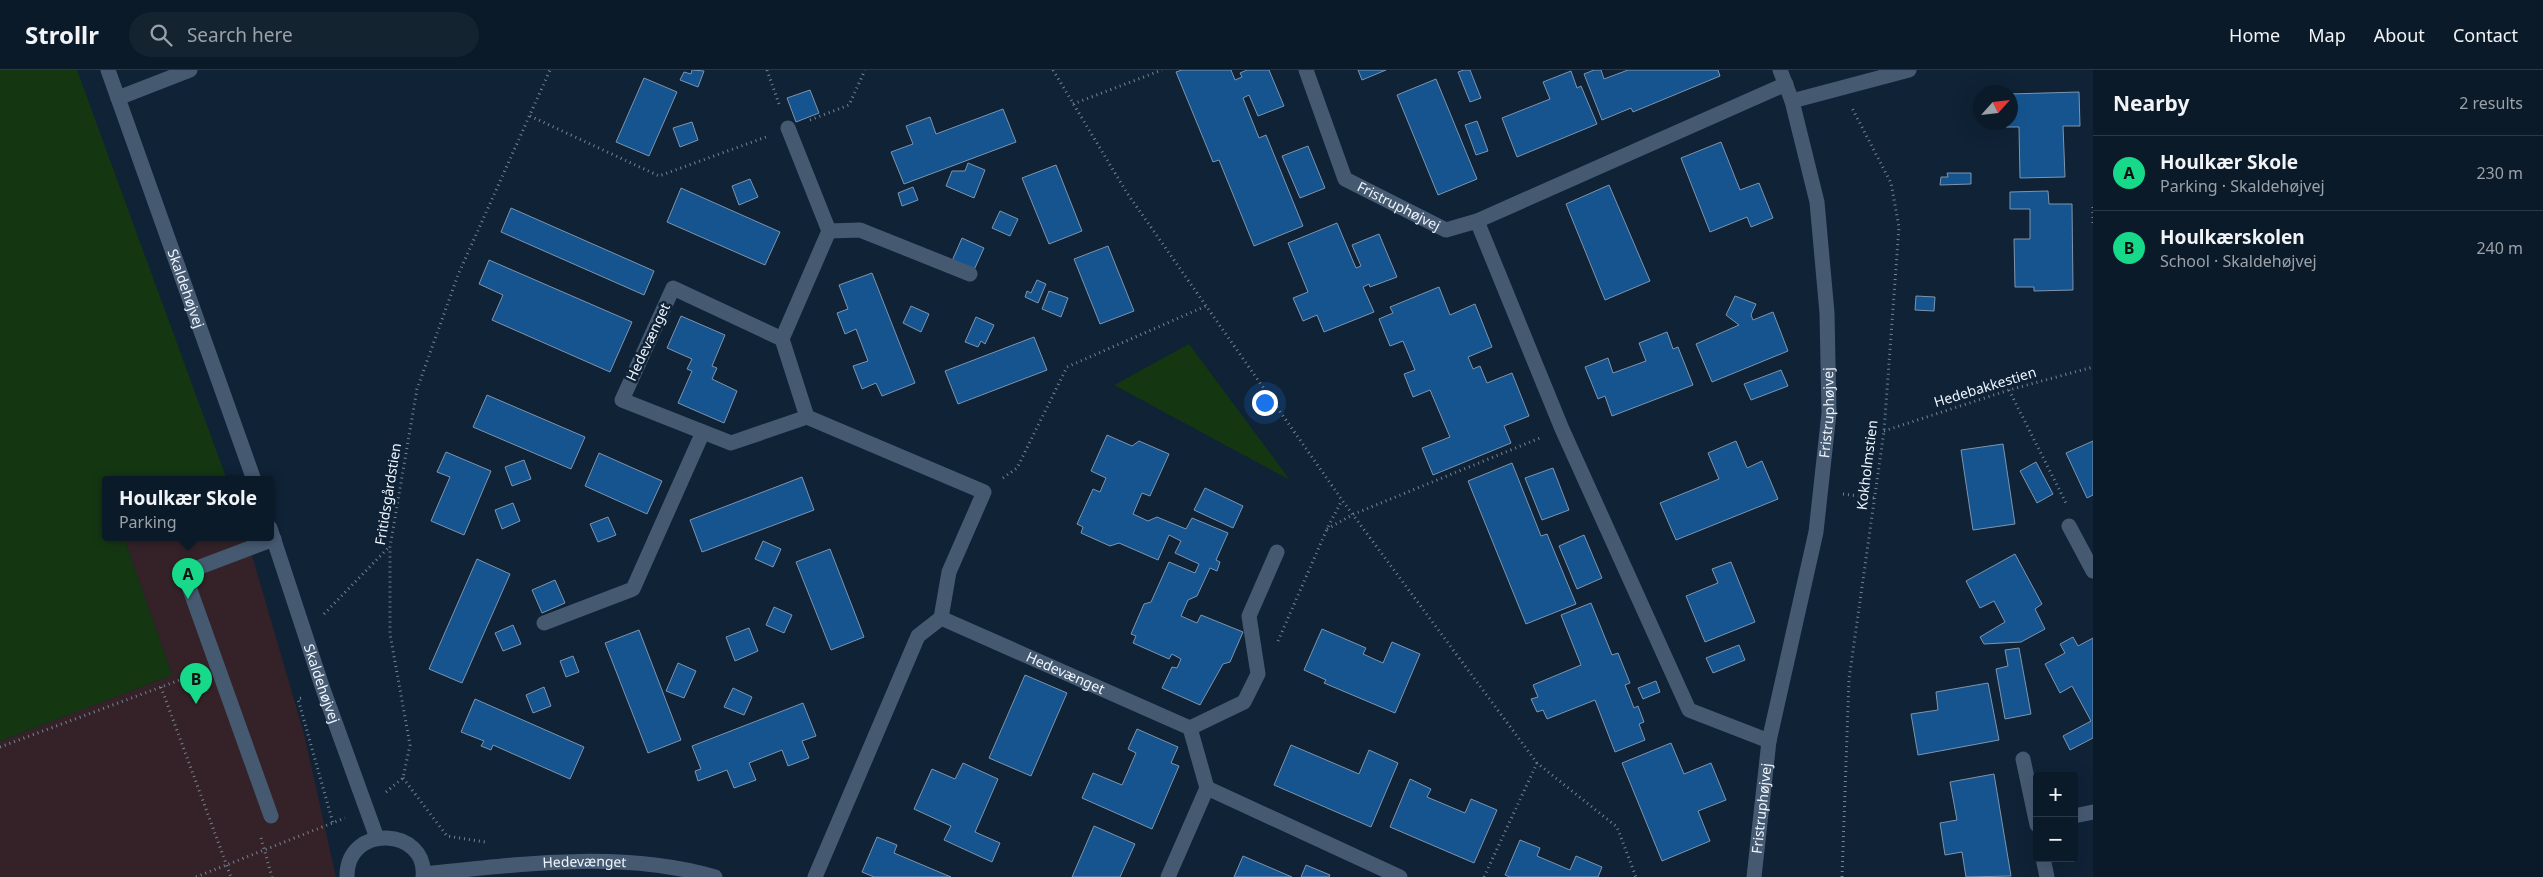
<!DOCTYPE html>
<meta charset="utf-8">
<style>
body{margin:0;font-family:"Noto Sans",sans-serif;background:#142330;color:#f1f3f6}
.controls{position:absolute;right:15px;bottom:15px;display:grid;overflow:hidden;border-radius:5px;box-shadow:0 5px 20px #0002}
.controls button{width:45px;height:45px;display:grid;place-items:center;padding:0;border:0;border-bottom:1px solid #2b3845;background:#0b1a28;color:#f1f3f6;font:25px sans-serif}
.compass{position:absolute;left:1973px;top:15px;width:45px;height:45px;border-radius:50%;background:#0b1a28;box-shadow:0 5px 20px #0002;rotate:63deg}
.you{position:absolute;left:1264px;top:332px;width:18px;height:18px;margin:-12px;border:4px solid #fff;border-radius:50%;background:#1a73e8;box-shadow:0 0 0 8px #1a73e833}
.badge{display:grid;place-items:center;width:32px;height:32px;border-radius:50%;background:#16d989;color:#111;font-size:16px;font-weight:700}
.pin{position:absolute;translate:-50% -41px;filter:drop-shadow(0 1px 2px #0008)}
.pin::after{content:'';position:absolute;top:26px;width:18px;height:15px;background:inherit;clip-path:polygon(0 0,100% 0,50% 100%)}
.popup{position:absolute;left:102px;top:406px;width:172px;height:65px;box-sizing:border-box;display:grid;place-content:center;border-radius:5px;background:#0b1a28;filter:drop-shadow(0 1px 4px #0005);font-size:16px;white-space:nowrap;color:#9aa1a8}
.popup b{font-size:19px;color:#f1f3f6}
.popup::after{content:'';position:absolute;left:50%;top:100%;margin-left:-10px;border:10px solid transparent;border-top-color:#0b1a28}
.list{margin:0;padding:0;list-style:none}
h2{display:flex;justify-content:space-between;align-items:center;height:65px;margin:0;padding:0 20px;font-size:21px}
h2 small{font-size:16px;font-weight:400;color:#9aa1a8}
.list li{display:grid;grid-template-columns:32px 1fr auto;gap:15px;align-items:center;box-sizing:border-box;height:75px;padding:0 20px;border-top:1px solid #2b3845}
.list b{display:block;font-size:19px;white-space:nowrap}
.list p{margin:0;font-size:16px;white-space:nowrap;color:#9aa1a8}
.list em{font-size:16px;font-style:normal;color:#9aa1a8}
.icon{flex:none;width:28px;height:28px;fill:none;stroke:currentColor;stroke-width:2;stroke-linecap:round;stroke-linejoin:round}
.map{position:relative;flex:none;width:2093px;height:807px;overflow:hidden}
header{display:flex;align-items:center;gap:30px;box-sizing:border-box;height:70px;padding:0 25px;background:#0b1a28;border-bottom:1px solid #2b3845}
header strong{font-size:24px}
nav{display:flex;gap:28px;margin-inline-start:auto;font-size:18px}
.search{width:350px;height:45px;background:#142330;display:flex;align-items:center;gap:12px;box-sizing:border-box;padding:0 18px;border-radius:28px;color:#9aa1a8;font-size:19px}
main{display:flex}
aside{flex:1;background:#0b1a28}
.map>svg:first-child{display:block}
</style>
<header>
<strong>Strollr</strong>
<div class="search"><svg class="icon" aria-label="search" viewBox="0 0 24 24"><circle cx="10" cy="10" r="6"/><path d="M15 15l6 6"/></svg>Search here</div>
<nav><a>Home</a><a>Map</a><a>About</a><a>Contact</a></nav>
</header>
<main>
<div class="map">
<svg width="2093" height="807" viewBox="0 0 2093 807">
<rect width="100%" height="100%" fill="#0f2236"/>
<path fill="#342228" d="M124,468h123l57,196 32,143h-336v-136l172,-66z"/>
<path fill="#143712" d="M0,0h77l150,410h-121v58h18l48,137 -172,66z
M1189,274l101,136 -176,-95z"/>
<path fill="#15548f" stroke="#7e94ad" d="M692,0l12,1 -6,16 -18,-7 4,-8 7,2z
M1182,0h49l4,10 7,-3 -2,-4 7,-3h22l15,36 -26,10 -9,-21 -6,3 16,40 7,-3 37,91 -49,20 -35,-86 -6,2 -37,-90z
M1358,0h28l-24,10z
M1464,0h6l11,28 -11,4 -12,-30z
M1594,0h7l3,9 24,-9h90l2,6 -87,36 -2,-4 -29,12 -18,-46z
M1571,1l6,17 4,-2 16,38 -80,33 -15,-39 48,-19 -7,-17z
M644,8l33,14 -28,64 -33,-14z
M1436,9l41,100 -39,16 -41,-100z
M810,20l9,23 -23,9 -9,-24z
M2079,22l1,34h-17l2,51 -45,1 -1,-51h-13v-5h4v-28z
M1003,39l13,33 -112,42 -13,-32 22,-8 -7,-18 24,-9 6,17z
M1477,51l11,30 -12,4 -11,-30z
M692,52l6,18 -18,7 -7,-19z
M1721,72l19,48 19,-7 14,35 -22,9 -4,-10 -37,15 -29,-74z
M1308,76l17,42 -25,10 -18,-42z
M968,93l17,7 -11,28 -28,-12 6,-15h13z
M1056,95l26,66 -33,13 -27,-66z
M1947,103h24v11l-31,1 1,-8h7z
M750,109l8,18 -19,8 -7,-19z
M1609,115l41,96 -45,19 -39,-96z
M913,117l5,13 -16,6 -4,-13z
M681,118l99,44 -15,33 -98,-43z
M2048,121l1,13h23l1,86 -39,1v-4h-19l-1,-48h16v-30h-20v-17z
M511,138l143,63 -10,24 -143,-63z
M1000,141l18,8 -8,17 -18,-8z
M1337,153l19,45 5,-2 -9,-21 27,-11 18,43 -27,10 -1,-3 -6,3 11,25 -50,20 -7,-17 -14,6 -10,-23 15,-6 -20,-49z
M962,168l22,10 -10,22 -22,-9z
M1108,176l26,65 -34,13 -26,-65z
M489,190l143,62 -22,50 -118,-52 11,-25 -24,-11z
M872,203l43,110 -33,13 -6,-13 -14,6 -9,-23 15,-5 -12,-32 -11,5 -8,-21 11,-4 -9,-24z
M1037,210l9,4 -8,19 -13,-6 2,-6 4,2z
M1439,217l11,28 25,-11 17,43 -24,10 5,12 7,-3 7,17 25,-10 17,43 -25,10 7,17 -78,32 -11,-27 28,-11 -20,-47 -17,7 -9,-23 11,-4 -12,-29 -13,5 -11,-27 14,-6 -3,-6z
M1049,221l19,7 -7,19 -19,-8z
M1735,226l21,8 -5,11 2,5 20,-8 15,39 -76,31 -16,-38 43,-19 -13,-10z
M1916,226l19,1 -1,14 -19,-1z
M911,236l18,8 -8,18 -18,-9z
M681,246l44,19 -13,31 5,2 -5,11 25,12 -13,32 -46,-20 14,-32 -5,-2 5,-10 -25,-11z
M976,247l18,8 -9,19 -4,-3 -3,6 -13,-5z
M1667,262l6,17 5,-2 15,38 -81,31 -7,-20 -7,3 -13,-32 23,-9 5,15 33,-12 -7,-18z
M1034,267l13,33 -89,34 -13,-33z
M1781,300l7,16 -37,14 -7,-16z
M487,325l98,42 -14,32 -98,-42z
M1107,365l25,11 7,-5 30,13 -19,42 -8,-3 -9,21 15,7 9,-4 29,12 6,-11 36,15 -12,27 4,2 -3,9 -7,-3 -13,28 -9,4 -7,16 16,7 4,-8 42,17 -13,30 -7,2 -23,41 -38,-17 10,-21 5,1 4,-9 -9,-5 -3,5 -36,-16 3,-7 -5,-2 13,-30 7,-2 18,-40 26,11 4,-9 -24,-11 6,-12 -12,-6 -11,25 -39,-17 -9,3 -29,-13 2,-6 -6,-3 16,-35 7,3 6,-14 -15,-7z
M1736,371l11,27 15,-7 16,38 -102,41 -16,-37 59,-24 -11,-26z
M2093,371v54l-6,3 -21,-45z
M2003,374l12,80 -42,6 -12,-80z
M446,382l45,19 -27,64 -33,-14 19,-44 -13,-5z
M599,383l63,28 -15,33 -62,-28z
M524,390l7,19 -19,7 -7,-19z
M2036,392l17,32 -16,9 -17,-32z
M1512,393l29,73 6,-2 29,70 -50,20 -58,-143z
M1553,398l16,42 -27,10 -17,-42z
M802,407l12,33 -112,42 -12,-32z
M1205,418l38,18 -10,22 -39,-18z
M513,433l7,18 -18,8 -7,-19z
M608,447l8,18 -18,7 -8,-18z
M1584,465l18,43 -25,11 -18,-43z
M763,471l18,8 -8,18 -18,-8z
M830,479l34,88 -33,13 -35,-88z
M2015,484l27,50 -7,5 10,20 -24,13 -37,2 -4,-7 25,-15 -11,-21 -14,7 -14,-27z
M477,489l33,15 -48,109 -33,-14z
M1731,492l24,60 -50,20 -19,-46 32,-13 -6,-14z
M555,510l10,23 -23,10 -10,-23z
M1591,533l21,52 6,-2 12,30 -5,2 9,23 4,-2 6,16 -5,2 6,16 -30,12 -20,-52 -48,19 -4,-9 -6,2 -6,-13 7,-2 -5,-12 48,-20 -20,-50z
M774,537l18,8 -8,18 -18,-8z
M513,555l8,19 -18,7 -8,-18z
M749,558l9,23 -23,10 -9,-24z
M1322,559l44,19 -3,6 20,9 9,-21 28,12 -25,59 -71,-30 2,-3 -22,-10z
M639,560l42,110 -33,13 -43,-110z
M2073,567l5,9 15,-8v100l-23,12 -7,-14 28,-15 -19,-35 -12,7 -15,-29 20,-11 -5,-9z
M1739,575l6,15 -32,13 -7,-15z
M2019,578l12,66 -26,5 -9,-50 12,-3 -3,-16z
M573,586l6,16 -13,5 -6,-16z
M678,593l18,8 -12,27 -18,-7z
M1025,605l42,18 -36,83 -42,-18z
M1656,611l4,11 -17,7 -5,-11z
M1988,613l11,57 -81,15 -7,-41 27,-4 -2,-18z
M544,617l7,19 -18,7 -7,-18z
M733,618l19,9 -8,18 -20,-8z
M475,629l109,48 -14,32 -77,-34 -2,5 -10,-4 3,-5 -23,-9z
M803,633l13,33 -14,5 7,17 -21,8 -6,-16 -33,13 7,17 -22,8 -7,-18 -29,11 -3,-10 6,-2 -9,-23z
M1137,659l41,18 -7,16 8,3 -27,63 -70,-31 11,-25 29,12 14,-32 -8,-4z
M1671,673l13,31 27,-11 15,37 -28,11 12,30 -48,20 -40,-98z
M1291,675l68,29 10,-24 29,13 -27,64 -97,-42z
M963,693l35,16 -23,53 25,11 -8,19 -48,-22 7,-14 -37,-17 18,-40 23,10z
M1994,704l17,102 -45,1 -4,-25 -17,3 -5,-32 17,-3 -7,-38z
M1410,709l21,10 -4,8 38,16 6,-14 26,11 -23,53 -84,-36z
M1094,756l41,18 -15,33h-48z
M877,767l20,8 -3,8 57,24h-77l-12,-5z
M1520,770l20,8 -3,8 33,14 6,-14 26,11 -4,10h-88l-5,-2z
M1243,786l49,21h-58z
M1306,795l24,10 -1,2h-28z"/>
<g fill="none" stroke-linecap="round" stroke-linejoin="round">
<path stroke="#768493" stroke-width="3" stroke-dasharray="1 4" stroke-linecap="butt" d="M767,0l13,37
M1053,0l74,123 215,307 195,263 80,64 19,50
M1073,34l89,-34
M530,46l129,60 107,-39
M810,50l39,-15 16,-35
M2093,137v18
M2009,320l57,113
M1884,361l125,-41 84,-23
M1003,408l14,-10 50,-101 139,-61
M1843,424l31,4
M1327,459l27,-15 186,-76
M324,544l65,-67
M1278,571l49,-112 15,-29
M161,617l70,190
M301,628l-3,1 35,124
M0,677l196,-73
M403,708l44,58 38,6
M386,722l17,-14 7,-33 -20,-111v-87l27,-158 41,-114 92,-205
M261,768l11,39
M196,807l149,-59
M1484,807l53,-114
M1842,807l7,-198 35,-248 15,-204 -8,-44 -39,-75"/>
<g stroke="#455a71" stroke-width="15">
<path id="s1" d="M108,0l146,410"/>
<path id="s2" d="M1306,0l39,109 101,51 31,-9 85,208 127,281 80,31"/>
<path d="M118,28l72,-28"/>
<path d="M1792,31l117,-31"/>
<path d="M788,58l41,103 -47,108 25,78 177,75 -35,80 -8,46 -23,18 -103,241"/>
<path d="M1477,151l309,-137"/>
<path d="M829,161l31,-1 110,44"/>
<path d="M782,269l-109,-51 -51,112 109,43 76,-26"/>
<path d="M2069,456l24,45"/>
<path id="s3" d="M270,458l53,161 54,149"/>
<path id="s4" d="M941,548l249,110 54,-26 14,-28 -9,-58 28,-64"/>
<path d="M544,553l89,-34 70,-157"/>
<path d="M2023,689l14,66"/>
<path d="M1207,718l193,89"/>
<path d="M271,746l-87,-243 90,-34"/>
<path d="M2074,746l19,-4"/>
<path d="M2043,788l4,19"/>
<path id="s5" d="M424,804c95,-10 198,-24 291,3"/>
<path d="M347,807c-1,-54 81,-50 76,0"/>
<path d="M1168,807l39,-89 -17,-60"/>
<path id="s6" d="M1754,807l15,-136 47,-209 13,-119 -2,-100 -10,-111 -25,-101 -12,-31"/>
</g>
</g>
<g text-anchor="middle" stroke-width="5" stroke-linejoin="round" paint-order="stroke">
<g font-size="14" fill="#eef5fe" stroke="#0f2236">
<text dy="5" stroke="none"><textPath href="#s2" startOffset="176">Fristruphøjvej</textPath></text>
<text dy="5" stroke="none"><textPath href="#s1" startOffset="232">Skaldehøjvej</textPath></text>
<text transform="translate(648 272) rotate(-65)" y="5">Hedevænget</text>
<text transform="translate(1985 317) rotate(-17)" y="5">Hedebakkestien</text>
<text dy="5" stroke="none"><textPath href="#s6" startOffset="471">Fristruphøjvej</textPath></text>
<text transform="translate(1867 395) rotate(-83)" y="5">Kokholmstien</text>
<text transform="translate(388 424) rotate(-81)" y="5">Fritidsgårdstien</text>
<text dy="5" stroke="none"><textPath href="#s4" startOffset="136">Hedevænget</textPath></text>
<text dy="5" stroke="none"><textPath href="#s3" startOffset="164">Skaldehøjvej</textPath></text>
<text dy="5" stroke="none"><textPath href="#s6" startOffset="69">Fristruphøjvej</textPath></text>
<text dy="5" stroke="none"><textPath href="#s5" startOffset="161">Hedevænget</textPath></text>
</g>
</g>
</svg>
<div class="controls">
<button>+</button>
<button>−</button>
</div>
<svg class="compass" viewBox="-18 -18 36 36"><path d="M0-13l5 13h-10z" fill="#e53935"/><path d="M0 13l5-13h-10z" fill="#9aa1a8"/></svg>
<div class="you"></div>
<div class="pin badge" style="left:188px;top:529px">A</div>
<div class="popup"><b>Houlkær Skole</b>Parking</div>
<div class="pin badge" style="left:196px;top:634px">B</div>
</div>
<aside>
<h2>Nearby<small>2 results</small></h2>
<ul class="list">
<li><span class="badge">A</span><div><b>Houlkær Skole</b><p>Parking · Skaldehøjvej</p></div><em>230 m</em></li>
<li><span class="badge">B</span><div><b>Houlkærskolen</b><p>School · Skaldehøjvej</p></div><em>240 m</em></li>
</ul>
</aside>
</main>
